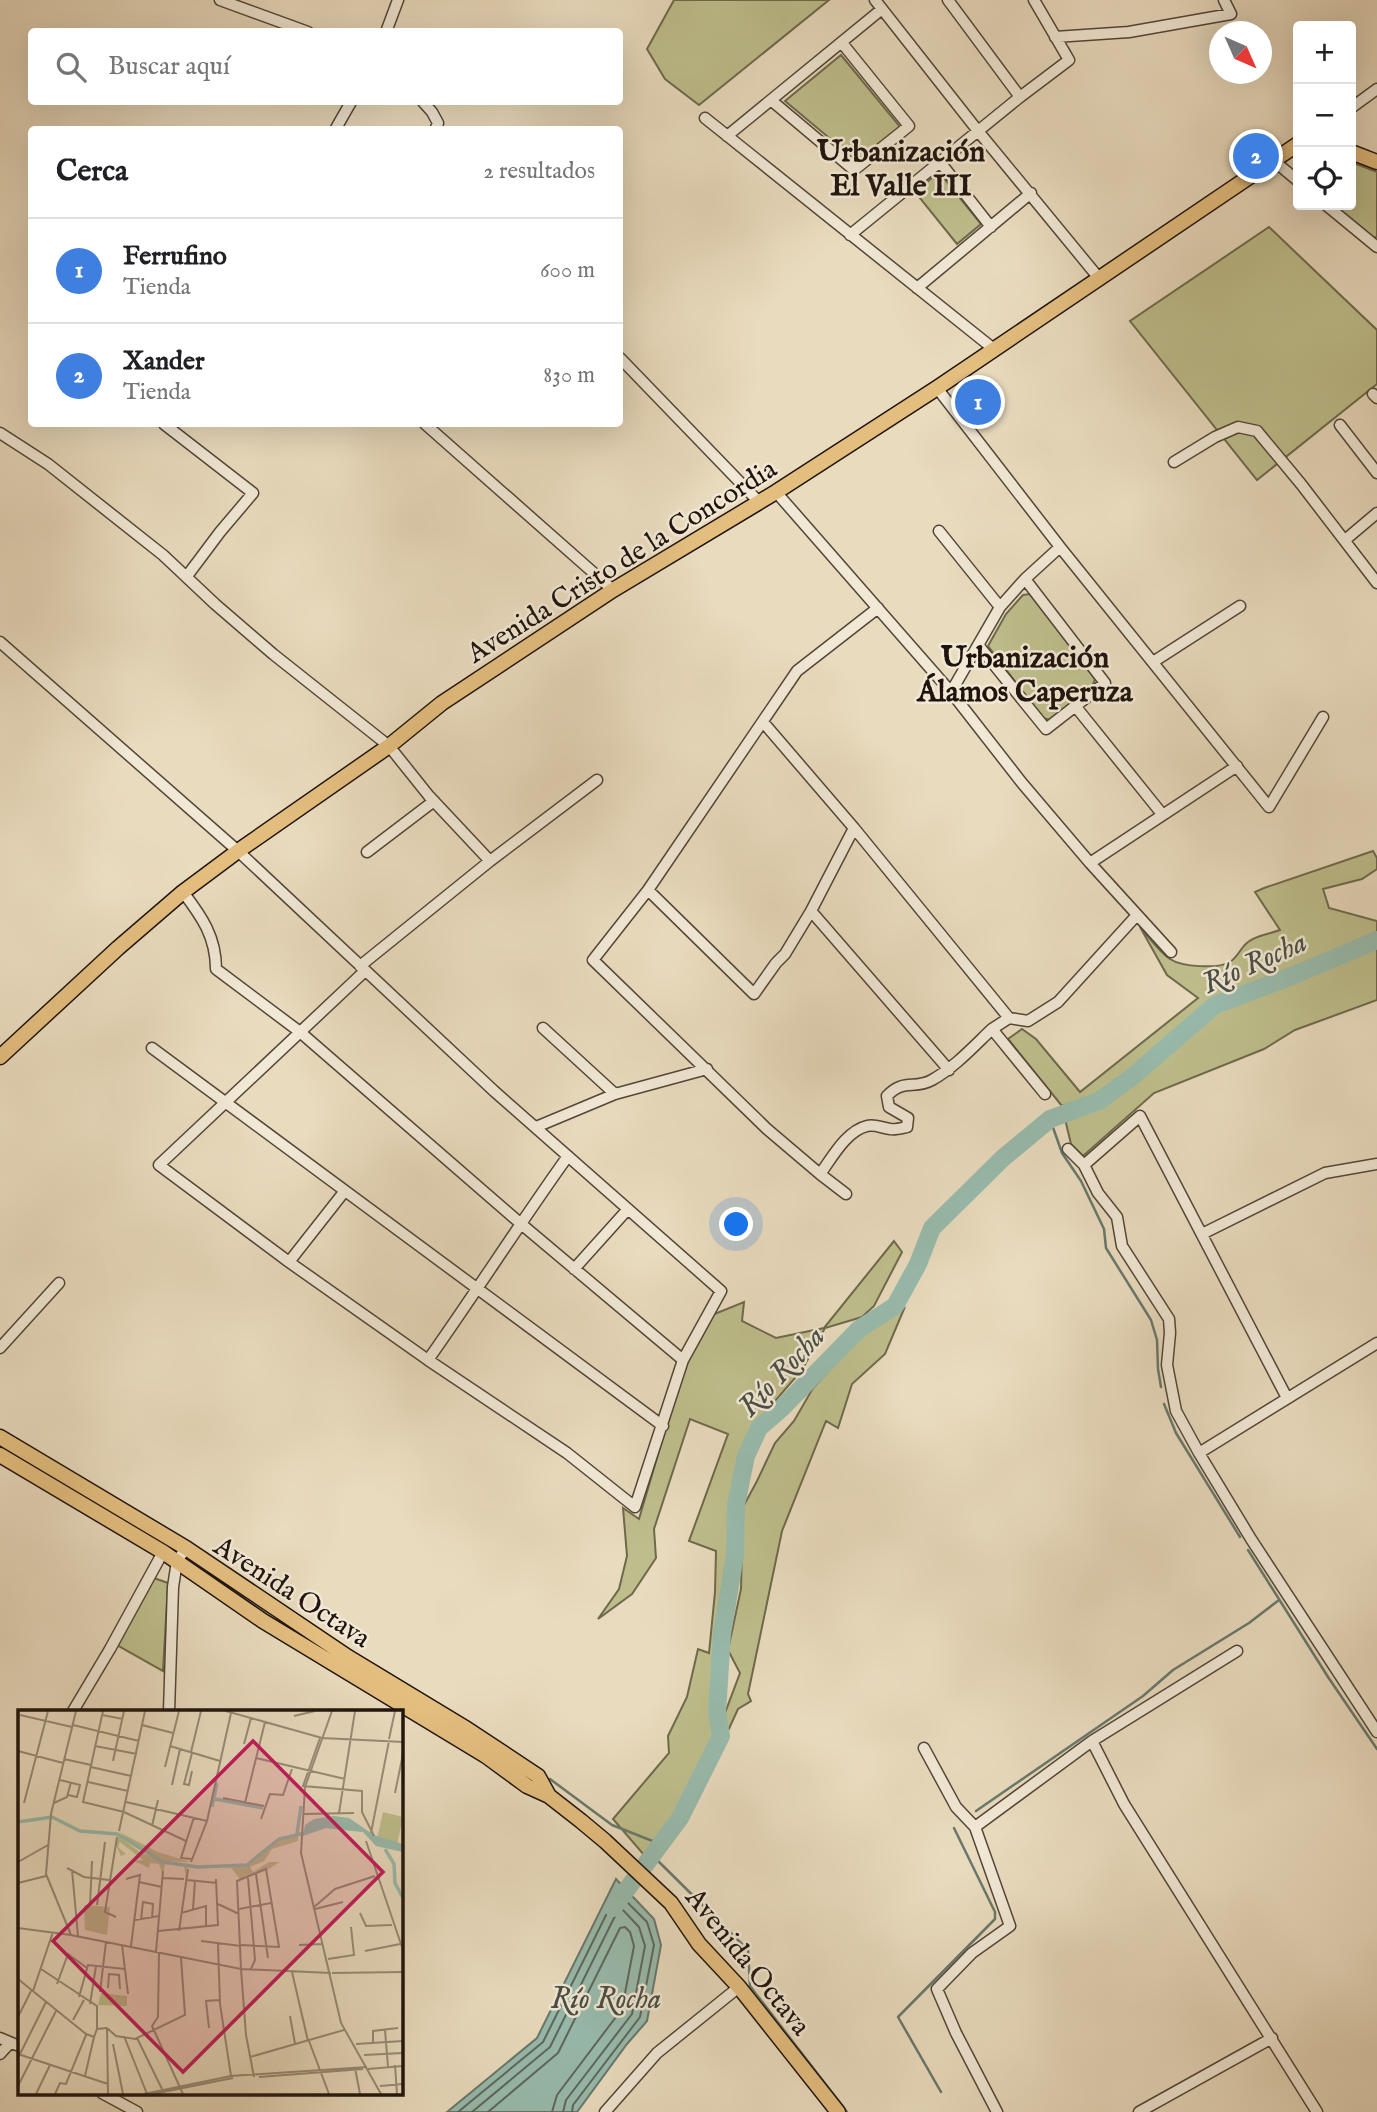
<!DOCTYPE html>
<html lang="es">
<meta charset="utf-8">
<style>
body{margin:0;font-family:"IM FELL English",serif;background:#f2f2f2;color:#202124}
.controls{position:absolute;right:21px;top:21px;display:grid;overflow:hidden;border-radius:7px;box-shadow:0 7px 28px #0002}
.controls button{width:63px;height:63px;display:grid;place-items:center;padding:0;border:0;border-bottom:2px solid #e0e0e0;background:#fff;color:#202124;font:35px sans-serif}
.compass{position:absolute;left:1209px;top:21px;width:63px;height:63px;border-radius:50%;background:#fff;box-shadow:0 7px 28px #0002;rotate:135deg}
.you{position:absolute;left:737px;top:1225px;width:24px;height:24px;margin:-18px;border:5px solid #fff;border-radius:50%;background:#1a73e8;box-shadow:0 0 0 10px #1a73e833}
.badge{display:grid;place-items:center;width:46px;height:46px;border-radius:50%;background:#8f2418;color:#fff;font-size:23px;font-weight:700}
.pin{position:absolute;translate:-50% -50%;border:4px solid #fff;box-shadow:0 2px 7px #0006}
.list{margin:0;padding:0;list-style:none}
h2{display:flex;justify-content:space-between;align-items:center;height:91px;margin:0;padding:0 28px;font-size:30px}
h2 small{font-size:23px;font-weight:400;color:#757577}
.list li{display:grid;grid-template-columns:46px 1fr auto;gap:21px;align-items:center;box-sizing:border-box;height:105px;padding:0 28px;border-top:2px solid #e0e0e0}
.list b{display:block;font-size:26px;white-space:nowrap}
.list p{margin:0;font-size:23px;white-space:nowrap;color:#757577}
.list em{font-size:23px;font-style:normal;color:#757577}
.icon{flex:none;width:38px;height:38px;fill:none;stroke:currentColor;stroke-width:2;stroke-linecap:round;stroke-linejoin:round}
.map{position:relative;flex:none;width:1377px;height:2112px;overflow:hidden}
.search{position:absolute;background:#fff;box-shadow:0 7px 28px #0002;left:28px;top:28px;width:595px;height:77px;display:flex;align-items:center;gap:18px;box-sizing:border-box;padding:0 24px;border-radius:7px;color:#757577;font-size:26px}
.panel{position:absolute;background:#fff;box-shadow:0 7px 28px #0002;left:28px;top:126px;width:595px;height:301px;border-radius:7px}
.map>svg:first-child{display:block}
</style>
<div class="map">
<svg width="1377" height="2112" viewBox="0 0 1377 2112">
<rect width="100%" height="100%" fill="#e9dbbe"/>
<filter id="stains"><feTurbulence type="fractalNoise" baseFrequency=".00286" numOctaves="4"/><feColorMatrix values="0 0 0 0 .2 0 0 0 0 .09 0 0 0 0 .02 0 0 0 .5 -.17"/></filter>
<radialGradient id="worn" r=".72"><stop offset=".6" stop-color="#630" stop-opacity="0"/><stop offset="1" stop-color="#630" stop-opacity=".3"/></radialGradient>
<path fill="#bebe8c" stroke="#6e694c" stroke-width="2" d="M674,0h155l-130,105 -34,-26 -18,-30z
M841,55l60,73 -43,34 -73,-61z
M1351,162l26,10v64l-3,3 -42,-34h19z
M939,172l42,52 -24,20 -42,-52z
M1269,227l108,103v54l-120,96 -127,-159z
M1030,594l65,85 -3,8 -42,33 -7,-2 -55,-72 18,-32 17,-19z
M1373,851l4,7v11l-15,10 -39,10 6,19 48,13v12l-166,68 -97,82 -19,13 -33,10 -54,-67 14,-10 14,10 44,53 118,-94 -31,-23 -27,-48c9,10 19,25 30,32 12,8 48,10 60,3 8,-5 11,-15 18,-20 9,-7 22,-8 32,-12l-25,-38 9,-4z
M1377,945v55l-82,30 -31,19 -110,44 -71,63 -12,-12 -6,-25 39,-16 116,-95z
M894,1241l8,11 -28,54 -12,11 -37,11 -23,42 -46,53 -16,29 -10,52 -2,51 -15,104 -2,55 3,23 -41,79 -29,39 -31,-36 56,-66 -1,-17 19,-39 11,-48 11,4 6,-61 1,-41 -27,-10 39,-107 -38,-15 -36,110 2,29 -24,36 -34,25 21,-30 8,-33 -4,-48 16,11 41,-139 27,-63 37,-15 -2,19 34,17 48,-10z
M904,1309l-19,45 -33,30 -14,44 -12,-7 -44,110 -34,163 3,7 -13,8 -11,24 -2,-20 15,-40 -12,-23 13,-61 2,-82 14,-26 18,-38 19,-22 19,-33 48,-52z
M154,1578l14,5 -5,88 -46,-26z"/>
<path fill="#98bbad" stroke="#68786d" stroke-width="2" d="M616,1879l38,40 7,26 -14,76 -20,23 -50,68h-130l90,-74z"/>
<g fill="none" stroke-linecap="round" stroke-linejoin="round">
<path stroke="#5c685d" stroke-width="2" d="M458,2112l85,-70 73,-147 3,-1 28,28 7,23 -14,72 -67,88 -1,7
M472,2112l78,-65 68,-137 4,-1 17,18 6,19 -13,68 -66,86 -3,12
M488,2112l70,-59 62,-125 5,-1 5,5 4,14 -12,63 -65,86 -5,17"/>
<path stroke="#68786d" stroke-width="2.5" d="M1050,1119l12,34 19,28 23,48 2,19 45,72 6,20 1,29 3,18
M1164,1404l12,29 64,104
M0,1446l81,49
M1248,1550l80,127 49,72
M190,1560l83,59
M550,1779l62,46 48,19
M976,1811l167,-115 30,-26 76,-47 30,-23
M652,1855l96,95 2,36 97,126
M941,2092l-43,-75 97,-98v-7l-41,-84"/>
<path stroke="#98bbad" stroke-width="18" d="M613,1908l67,-90 41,-82 -4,-24 5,-78 13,-79 1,-50 10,-49 13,-28 23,-20 77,-79 36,-23 23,-42 14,-36 71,-70 47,-39 49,-18 33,-24 83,-72 77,-29 85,-36"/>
<defs>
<path id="minor" d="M220,0l88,32
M875,0l103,131 120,146
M948,0l72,97
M386,32l12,-32
M1055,37l74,-5 102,-18 -7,-14
M772,101l82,69 55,-44 -67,-83
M423,102l9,10 6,11 -3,7
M1351,108l26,-19
M705,118l290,232
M335,130l16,-28
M727,136l155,-127
M1273,160l25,21
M940,162l51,65
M1326,205l51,42
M850,235l170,-138 49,-37 -35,-60
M917,288l114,-95
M620,358l139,144
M937,388l123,159 209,260 54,-90
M1373,394l4,4
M164,424l89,69 -33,39 -33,44
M425,424l188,166
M1340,425l37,48
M0,433l48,31 115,91 52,49 58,50 116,92 40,50 61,65
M1174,462l41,-25 23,-10 19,4 44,53 76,99
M776,492l175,200 71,91 68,80 81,89
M939,531l61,76
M1345,540l32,-27
M0,642l238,209 256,240 227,200 -38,69 -48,147 -68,-54 -139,-93 -139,-98 -130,-97 206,-194
M978,645l68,84 59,-46 -80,-104
M1153,662l87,-56
M951,692l49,-85 25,-28 35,-32
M1076,707l86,107
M763,722l91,106 155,190 -17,11 53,65
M367,852l67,-51
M1090,863l147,-97
M648,890l106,104 22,-31 9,-9 26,-43 43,-83
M183,892c19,25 33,45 33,77l84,63 220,191 163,137
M811,911l138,159
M360,966l130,-105 107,-81
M1009,1018l19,3 30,-19 79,-87
M543,1028l72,66
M152,1048l511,378
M536,1127l79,-33 92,-25
M1068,1149l16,16 14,28 19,24 5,29 47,73 1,14 -3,32 9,46 23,42 52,86 126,193
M1084,1165l56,-49 147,282
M820,1174c12,-16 26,-43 47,-48 9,-2 14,2 23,3 5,1 12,-1 17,-2l1,-9 -19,-11 -2,-11c17,-18 27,-6 45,-16 23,-13 41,-33 60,-51
M846,1194l-26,-20 -53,-45 -174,-169 55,-70 149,-219 81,-63
M1202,1234l123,-61 52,-9
M289,1262l55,-70
M574,1269l54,-60
M0,1348l59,-65
M428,1360c48,-68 92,-137 140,-204
M1199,1453l178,-110
M73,1711l37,-62 53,-97
M169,1711l4,-124 4,-26 9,-13
M1092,1741l32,63 193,308
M924,1748l32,59 19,20 35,99 -38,27 -35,36 19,44 41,79
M975,1827l117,-86 145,-90
M0,2038l19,8
M0,2054l10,-11
M102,2093l35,19
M605,2112l52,-59 82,-66
M1139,2112l133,-74"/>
<path id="major" d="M1351,152l26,10
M0,1057l118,-109 65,-56 55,-41 151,-105 53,-43 171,-113 163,-98 161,-104 361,-244
M0,1437l186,111 162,109 119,72 71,47 11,20
M0,1455l163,97 100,69 223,135 41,30 22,10 32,25 24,20 66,62 28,41 40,43 99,125"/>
</defs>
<use href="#minor" stroke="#524639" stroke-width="13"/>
<use href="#major" stroke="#1f140d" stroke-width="17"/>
<use href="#minor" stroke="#f1e8d5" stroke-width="10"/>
<use href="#major" stroke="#e4be7f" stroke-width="14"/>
</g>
<g text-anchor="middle" stroke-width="5" stroke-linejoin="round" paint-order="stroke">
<g font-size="28" fill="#1f140d" stroke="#f1e8d5">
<text transform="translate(621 560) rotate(-32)" y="10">Avenida Cristo de la Concordia</text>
<text transform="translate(293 1591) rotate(33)" y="10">Avenida Octava</text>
<text transform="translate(749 1961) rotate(51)" y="10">Avenida Octava</text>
</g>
<g font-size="30" font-weight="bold" fill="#1f140d" stroke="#f1e8d5">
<text x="901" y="161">Urbanización<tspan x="901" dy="34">El Valle III</tspan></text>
<text x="1025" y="667">Urbanización<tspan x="1025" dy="34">Álamos Caperuza</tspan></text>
</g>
<g font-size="30" font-style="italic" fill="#494e45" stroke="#f1e8d5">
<text transform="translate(1254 962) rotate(-24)" y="10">Río Rocha</text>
<text transform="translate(781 1371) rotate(-47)" y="10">Río Rocha</text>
<text x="606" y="2008">Río Rocha</text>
</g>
</g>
<g transform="translate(18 1710)">
<rect width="385" height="385" fill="#e9dbbe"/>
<path d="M365,102l20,5 -6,28 -20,-6zM101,122l39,20 32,10 -27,-1 -20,-9zM280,125v6l-26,8 -8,12 -14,6 3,5 16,-10h11l-13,8 -26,10 -10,-12 -15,2 35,-6 29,-24zM100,126l23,17 46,14 -1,11 -2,-12 -19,-2 -2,12 -4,-12 -9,-1 -1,5 -15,-7 9,-1 -23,-18 -2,5 8,7 -5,2 -5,-11zM66,195l26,2 -3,28 -22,-5zM83,283l26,3v10l-29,-1z" fill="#bebe8c"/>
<path d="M316,106l15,2 25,17 29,9v8l-27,-6 -13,-14 -11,-1 -26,-3 -23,8 2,-11 9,-6z" fill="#98bbad"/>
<path fill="none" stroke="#98bbad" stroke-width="3.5" d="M197,89l48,9M194,97l5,-24M0,112l34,-5 28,14 37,3 46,28 35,5 49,-2 32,-26 26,-6M279,124l4,-28M367,139l9,15 1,19 8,15"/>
<path fill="none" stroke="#988b77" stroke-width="2" d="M58,1l-25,103 -5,60 25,61 170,34 90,4M85,1l-20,91 41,10 62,29M208,1l96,27 81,4M314,1l-27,76 -4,66 40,170 40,71M2,5l52,12M84,5l21,4M276,6l21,-5M55,15l66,16M124,15l31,8M302,28l-17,48 59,5v21l12,24M371,29l6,-28M226,34l7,-26M77,36l42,8M152,36l50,15M0,41l45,12M173,42l10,-41M174,43l-8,31 5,1 3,-14M238,48l89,21M46,49l27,6M95,51l11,-50M73,57l40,9M147,57l14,-56M42,70l20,5 -3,12 -9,-2M70,72l40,9M154,75l8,-36M377,83l8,-39M205,88l41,8M108,92l81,19M6,93l24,-92M36,93l13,-6 4,-15M227,93l20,-81M321,103l16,-102M286,104l50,-1M243,109l9,-25 13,1 9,-26M134,116l6,-26M101,121l26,-120M353,123l18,-92M348,131l37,109M173,149l-10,-1 13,-41M0,152l30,-17M173,152l16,-41 24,-108M49,158l17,9 25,3M54,160l6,66M238,164l12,84M144,168l22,1M230,168l7,82 -4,9M108,169l14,-4 -9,71M169,170l30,3M121,172l23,5M0,173l28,-7M200,194l21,10M72,195l2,-44M79,195l8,-63M295,198l22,-19 40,-13M175,199l2,-28M221,199l32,-6M297,199l28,-7M163,203l25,-7v20M342,203l6,13 26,-1M98,207l-11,-5 12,-75M117,210l24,-4M123,210l2,-18 10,2 -1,14M0,218l53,7M140,221l60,-6 -2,-46M161,221l9,-62M183,231l40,5M200,234l2,60 11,72M104,235l6,49M223,235l38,2 -13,-78 -29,12 4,88 5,66 8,42M281,235l23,-1M347,241l35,-7M138,242l7,-81M141,243l-1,64 -6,9 31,68M310,249l26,-4 -3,-28M23,259l56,37v23M274,262l16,69M314,263l71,-1M0,269l68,55 8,3 3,-8 10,-1M39,274l11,-30 19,14M90,278l1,-14 10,1 1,14M15,281l20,-59M82,282l6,-50M61,287l9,-32 37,4M72,294l6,-38M272,306l5,28M0,307l13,-26M55,310l11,-20M89,318l9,8 19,3 50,-24 -4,-57M89,318l1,66M191,318l-3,-27 13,-1M367,320l3,37M106,326l23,58M119,328l25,51M291,331l20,53M355,333v-12l25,-3M95,334l10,50M338,334l47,-3M0,344l90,30M346,345l39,-2M232,347l94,-27M0,348l28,-56M377,355l2,29M337,358l5,26M350,359l35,-3M67,366l9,-39M241,367l104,-8M0,376l38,-75M362,376l23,-2M18,384l14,-29M37,384l5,-11 6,1 20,-49M126,384l87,-18 136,-9M135,384l80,-16"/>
<path fill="#c2185b" fill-opacity="0.15" stroke="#c2185b" stroke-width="3.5" d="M235,31l130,131 -200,200 -130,-131z"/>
<rect width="385" height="385" fill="none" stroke="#1f140d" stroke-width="3.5"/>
</g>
<rect width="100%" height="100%" filter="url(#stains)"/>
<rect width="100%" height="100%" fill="url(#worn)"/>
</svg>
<div class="controls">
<button>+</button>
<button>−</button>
<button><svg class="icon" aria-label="locate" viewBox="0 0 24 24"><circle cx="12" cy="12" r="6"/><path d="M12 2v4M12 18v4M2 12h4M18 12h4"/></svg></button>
</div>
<svg class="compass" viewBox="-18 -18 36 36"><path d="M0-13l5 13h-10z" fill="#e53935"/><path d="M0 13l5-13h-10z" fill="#757577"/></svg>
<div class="you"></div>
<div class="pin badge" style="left:978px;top:402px;background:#3f7fe0">1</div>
<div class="pin badge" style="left:1256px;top:156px;background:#3f7fe0">2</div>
<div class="search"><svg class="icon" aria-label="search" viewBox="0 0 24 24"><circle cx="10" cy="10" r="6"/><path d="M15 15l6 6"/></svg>Buscar aquí</div>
<section class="panel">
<h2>Cerca<small>2 resultados</small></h2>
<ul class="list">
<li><span class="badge" style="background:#3f7fe0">1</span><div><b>Ferrufino</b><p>Tienda</p></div><em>600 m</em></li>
<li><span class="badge" style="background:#3f7fe0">2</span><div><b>Xander</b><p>Tienda</p></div><em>830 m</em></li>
</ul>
</section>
</div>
